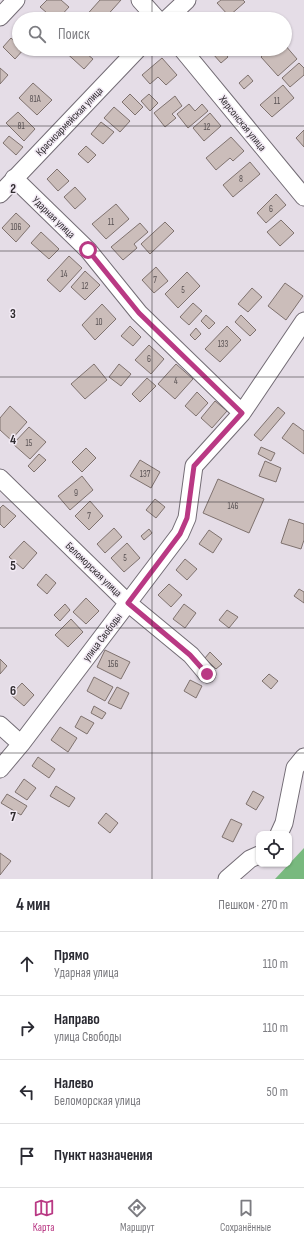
<!DOCTYPE html>
<html lang="ru">
<meta charset="utf-8">
<style>
body{margin:0;font-family:"Sofia Sans Condensed",sans-serif;background:#f2f2f3;color:#2b2b33}
.controls{position:absolute;right:12px;bottom:12px;display:grid;overflow:hidden;border-radius:8px;box-shadow:0 1px 3px #0004}
.controls button{width:36px;height:36px;display:grid;place-items:center;padding:0;border:0;border-bottom:1px solid #e1e1e2;background:#fff;color:#2b2b33;font:20px sans-serif}
.stop{position:absolute;width:12px;height:12px;margin:-9px;border:3px solid #b93984;border-radius:50%;background:#fff}
.stop.end{background:#b93984;border-color:#fff;box-shadow:0 1px 4px #0008}
.list{margin:0;padding:0;list-style:none}
h2{display:flex;justify-content:space-between;align-items:center;height:52px;margin:0;padding:0 16px;font-size:17px}
h2 small{font-size:13px;font-weight:400;color:#7c7c81}
.list li{display:grid;grid-template-columns:26px 1fr auto;gap:12px;align-items:center;box-sizing:border-box;height:64px;padding:0 16px;border-top:1px solid #e1e1e2}
.list b{display:block;font-size:15px;white-space:nowrap}
.list p{margin:0;font-size:13px;white-space:nowrap;color:#7c7c81}
.list em{font-size:13px;font-style:normal;color:#7c7c81}
.icon{flex:none;width:22px;height:22px;fill:none;stroke:currentColor;stroke-width:2;stroke-linecap:round;stroke-linejoin:round}
.map{position:relative;flex:none;width:304px;height:879px;overflow:hidden}
.search{position:absolute;background:#fff;box-shadow:0 1px 3px #0004;left:12px;right:12px;top:12px;height:44px;display:flex;align-items:center;gap:10px;box-sizing:border-box;padding:0 14px;border-radius:22px;color:#7c7c81;font-size:15px}
.sheet{height:308px;background:#fff}
nav{display:flex;justify-content:space-around;align-items:center;box-sizing:border-box;height:56px;border-top:1px solid #e1e1e2;background:#fff;font-size:11px;color:#7c7c81}
nav a{display:grid;justify-items:center;gap:2px}
nav .on{color:#b93984}
.map>svg:first-child{display:block}
</style>
<div class="map">
<svg width="304" height="879" viewBox="0 0 304 879">
<rect width="100%" height="100%" fill="#e5dde7"/>
<path fill="#78b97e" d="M304,848v31h-29z"/>
<path fill="#cbbdba" stroke="#7f726f" d="M47,0h14l8,7 -11,12h-4l-14,-12z
M100,0h21l-17,19h-21z
M221,0h22l2,2 -16,14 -12,-13z
M11,38l8,7v4h5l-9,10 -12,-12z
M285,45l12,14 -19,17 -17,-19 8,-8h16z
M62,49h19l12,10 -9,10z
M218,49h3l7,8 -7,6 -8,-9z
M162,58l15,17 -11,10 -8,-8 -8,7 -8,-9z
M299,63l5,5v7l-14,12 -8,-9z
M0,68l8,7 -8,9z
M248,75l5,6 -9,8 -5,-6z
M33,83l19,17 -15,15 -18,-17z
M283,85l11,13 -22,19 -12,-12z
M130,94l13,13 -8,8 -13,-13z
M149,94l9,9 -8,8 -9,-10z
M175,96l7,10 -10,8 4,4 -11,9 -11,-14z
M189,104l6,7 7,-7 6,7 -20,17 -11,-14z
M114,107l16,14 -10,11 -16,-14z
M18,112l17,17 -11,12 -18,-18z
M210,113l11,13 -17,15 -11,-13z
M101,122l13,10 -11,12 -12,-10z
M304,130v17l-8,-9z
M9,136l14,11 -7,8 -13,-12z
M231,137l13,14 -11,10 -3,-3 -14,12 -10,-12z
M86,146l10,9 -8,8 -10,-9z
M250,162l10,12 -27,23 -10,-12z
M57,169l12,12 -11,10 -11,-12z
M75,187l11,12 -11,10 -11,-12z
M276,194l10,11 -20,18 -9,-10z
M116,204l13,15 -23,20 -14,-15z
M16,213l14,13 -14,16 -14,-14z
M281,220l13,13 -14,13 -13,-14z
M165,222l9,9 -24,23 -9,-10z
M140,223l8,9 -14,12 3,4 -14,12 -12,-13z
M41,232l18,17 -10,10 -18,-16z
M69,256l13,12 -22,24 -13,-12z
M156,267l12,14 -14,12 -12,-13z
M85,271l15,14 -15,15 -14,-13z
M187,272l13,14 -22,22 -13,-14z
M285,283l18,13 -17,24 -18,-14z
M252,288l10,9 -14,15 -10,-8z
M193,303l9,8 -13,14 -9,-8z
M102,304l14,15 -21,21 -13,-15z
M206,315l9,8 -6,6 -8,-8z
M241,315l15,15 -6,6 -15,-14z
M130,326l11,11 -8,9 -12,-10z
M227,326l14,14 -21,22 -15,-13z
M196,328l5,6 -6,6 -5,-5z
M149,345l15,14 -13,15 -16,-14z
M94,364l13,16 -22,19 -14,-15z
M119,364l12,10 -10,12 -12,-9z
M176,364l17,15 -18,20 -17,-15z
M147,378l9,8 -16,16 -8,-8z
M197,392l11,11 -12,13 -11,-10z
M215,401l12,10 -15,17 -11,-10z
M10,406l17,16 -16,18 -11,-10v-12z
M278,407l7,6 -24,28 -7,-6z
M293,423l11,8v23l-22,-16z
M29,427l17,15 -16,17 -17,-15z
M261,447l14,6 -4,8 -13,-7z
M86,448l10,10 -14,14 -10,-10z
M39,454l7,6 -12,12 -6,-6z
M140,460l20,12 -9,16 -21,-12z
M265,461l16,7 -5,14 -17,-6z
M82,476l11,14 -23,20 -12,-14z
M218,479l46,20 -15,34 -46,-20z
M155,499l10,8 -9,11 -10,-8z
M90,501l13,15 -14,14 -14,-14z
M3,505l13,11 -12,12 -4,-4v-16z
M289,519l15,5v16l-3,9 -20,-6z
M114,528l8,9 -17,16 -8,-9z
M149,529l3,4 -8,7 -3,-4z
M209,530l13,9 -9,14 -14,-9z
M24,541l13,12 -14,16 -14,-12z
M127,543l13,15 -16,14 -13,-14z
M185,559l12,10 -10,11 -11,-10z
M46,574l10,9 -9,11 -10,-9z
M169,584l13,11 -11,12 -13,-12z
M299,589l5,3v11l-10,-7z
M86,598l13,13 -13,13 -13,-12z
M65,604l5,6 -10,11 -6,-6z
M184,604l12,9 -11,15 -12,-9z
M227,610l11,7 -9,11 -10,-8z
M71,619l12,13 -15,15 -13,-12z
M105,650l25,12 -9,17 -24,-12z
M210,652l12,12 -6,5 -11,-11z
M0,659l7,7 -7,8z
M269,674l9,7 -7,8 -9,-8z
M94,677l19,10 -8,14 -18,-10z
M190,680l12,6 -6,12 -12,-7z
M22,683l12,12 -10,11 -13,-11z
M117,687l12,6 -8,16 -13,-6z
M94,706l12,7 -4,6 -11,-6z
M81,716l13,7 -7,11 -12,-7z
M60,727l17,11 -9,14 -17,-12z
M38,757l17,12 -6,9 -17,-12z
M24,779l12,9 -9,12 -12,-8z
M56,786l19,12 -6,9 -19,-11z
M253,791l11,6 -8,13 -10,-6z
M7,794l20,12 -6,9 -20,-12z
M106,813l12,10 -8,10 -12,-10z
M231,819l11,5 -9,18 -11,-5z
M0,853l11,8 -11,14z"/>
<g fill="none" stroke-linecap="round" stroke-linejoin="round">
<defs>
<path id="minor" d="M140,0l17,19
M0,17l16,-17
M167,19l20,-19
M182,49l122,148
M14,178l74,72 51,63 103,100
M0,194l138,-145
M0,478l128,125 63,52 16,19
M0,725l21,19
M0,769l21,-25 159,-210 7,-16 7,-52 48,-53 62,-92
M279,834l5,-11 11,-55 9,-11
M227,879l23,-20 9,-4"/>
</defs>
<use href="#minor" stroke="#736c75" stroke-width="19"/>
<use href="#minor" stroke="#fff" stroke-width="17"/>
</g>
<g fill="none" stroke-linecap="round" stroke-linejoin="round">
<path stroke="#b93984" stroke-width="5" d="M88,250l51,63 103,100 -48,53 -7,52 -7,16 -52,69 62,52 17,19"/>
</g>
<path fill="none" stroke="#312d31" stroke-width="1" stroke-opacity="0.55" d="M152,0v19M152,49v830M0,126h304M0,251h304M0,377h304M0,502h304M0,628h304M0,753h304"/>
<g text-anchor="middle" stroke-width="3" stroke-linejoin="round" paint-order="stroke">
<g font-size="9" fill="#585153">
<text x="35" y="102">81А</text>
<text x="277" y="104">11</text>
<text x="21" y="129">81</text>
<text x="207" y="130">12</text>
<text x="241" y="182">8</text>
<text x="271" y="212">6</text>
<text x="111" y="225">11</text>
<text x="16" y="230">106</text>
<text x="64" y="277">14</text>
<text x="155" y="283">7</text>
<text x="85" y="289">12</text>
<text x="183" y="293">5</text>
<text x="99" y="325">10</text>
<text x="223" y="347">133</text>
<text x="149" y="362">6</text>
<text x="176" y="384">4</text>
<text x="29" y="446">15</text>
<text x="145" y="477">137</text>
<text x="76" y="496">9</text>
<text x="233" y="509">146</text>
<text x="89" y="519">7</text>
<text x="125" y="561">5</text>
<text x="113" y="667">156</text>
</g>
<g font-size="11" fill="#312d31" stroke="#f2eaf4">
<text transform="translate(69 121) rotate(-46)" y="4">Красноармейская улица</text>
<text transform="translate(243 123) rotate(51)" y="4">Херсонская улица</text>
<text transform="translate(54 217) rotate(44)" y="4">Ударная улица</text>
<text transform="translate(94 569) rotate(44)" y="4">Беломорская улица</text>
<text transform="translate(102 637) rotate(-53)" y="4">улица Свободы</text>
</g>
</g>
<g font-size="13" text-anchor="middle" font-weight="bold" fill="#312d31" stroke="#f2eaf4" stroke-width="3" stroke-linejoin="round" paint-order="stroke">
<text x="13" y="193">2</text>
<text x="13" y="318">3</text>
<text x="13" y="444">4</text>
<text x="13" y="570">5</text>
<text x="13" y="695">6</text>
<text x="13" y="821">7</text>
</g>
</svg>
<div class="controls">
<button><svg class="icon" aria-label="locate" viewBox="0 0 24 24"><circle cx="12" cy="12" r="6"/><path d="M12 2v4M12 18v4M2 12h4M18 12h4"/></svg></button>
</div>
<div class="stop" style="left:88px;top:250px"></div>
<div class="stop end" style="left:207px;top:674px"></div>
<div class="search"><svg class="icon" aria-label="search" viewBox="0 0 24 24"><circle cx="10" cy="10" r="6"/><path d="M15 15l6 6"/></svg>Поиск</div>
</div>
<section class="sheet">
<h2>4 мин<small>Пешком · 270 m</small></h2>
<ul class="list">
<li><svg class="icon" aria-label="ahead" viewBox="0 0 24 24"><path d="M12 20V5M6 11l6-6 6 6"/></svg><div><b>Прямо</b><p>Ударная улица</p></div><em>110 m</em></li>
<li><svg class="icon" aria-label="right" viewBox="0 0 24 24"><path d="M7 20v-9h11M14 6l5 5-5 5"/></svg><div><b>Направо</b><p>улица Свободы</p></div><em>110 m</em></li>
<li><svg class="icon" aria-label="left" viewBox="0 0 24 24"><path d="M17 20v-9H6M10 6l-5 5 5 5"/></svg><div><b>Налево</b><p>Беломорская улица</p></div><em>50 m</em></li>
<li><svg class="icon" aria-label="arrive" viewBox="0 0 24 24"><path d="M6 21V4h12l-3 4 3 4H6"/></svg><div><b>Пункт назначения</b></div></li>
</ul>
</section>
<nav>
<a class="on"><svg class="icon" aria-label="map" viewBox="0 0 24 24"><path d="M3 6l6-2 6 2 6-2v14l-6 2-6-2-6 2zM9 4v14M15 6v14"/></svg>Карта</a>
<a><svg class="icon" aria-label="directions" viewBox="0 0 24 24"><path d="M12 3l9 9-9 9-9-9zM9 14v-3h6M13 9l2 2-2 2"/></svg>Маршрут</a>
<a><svg class="icon" aria-label="saved" viewBox="0 0 24 24"><path d="M7 4h10v16l-5-4-5 4z"/></svg>Сохранённые</a>
</nav>
